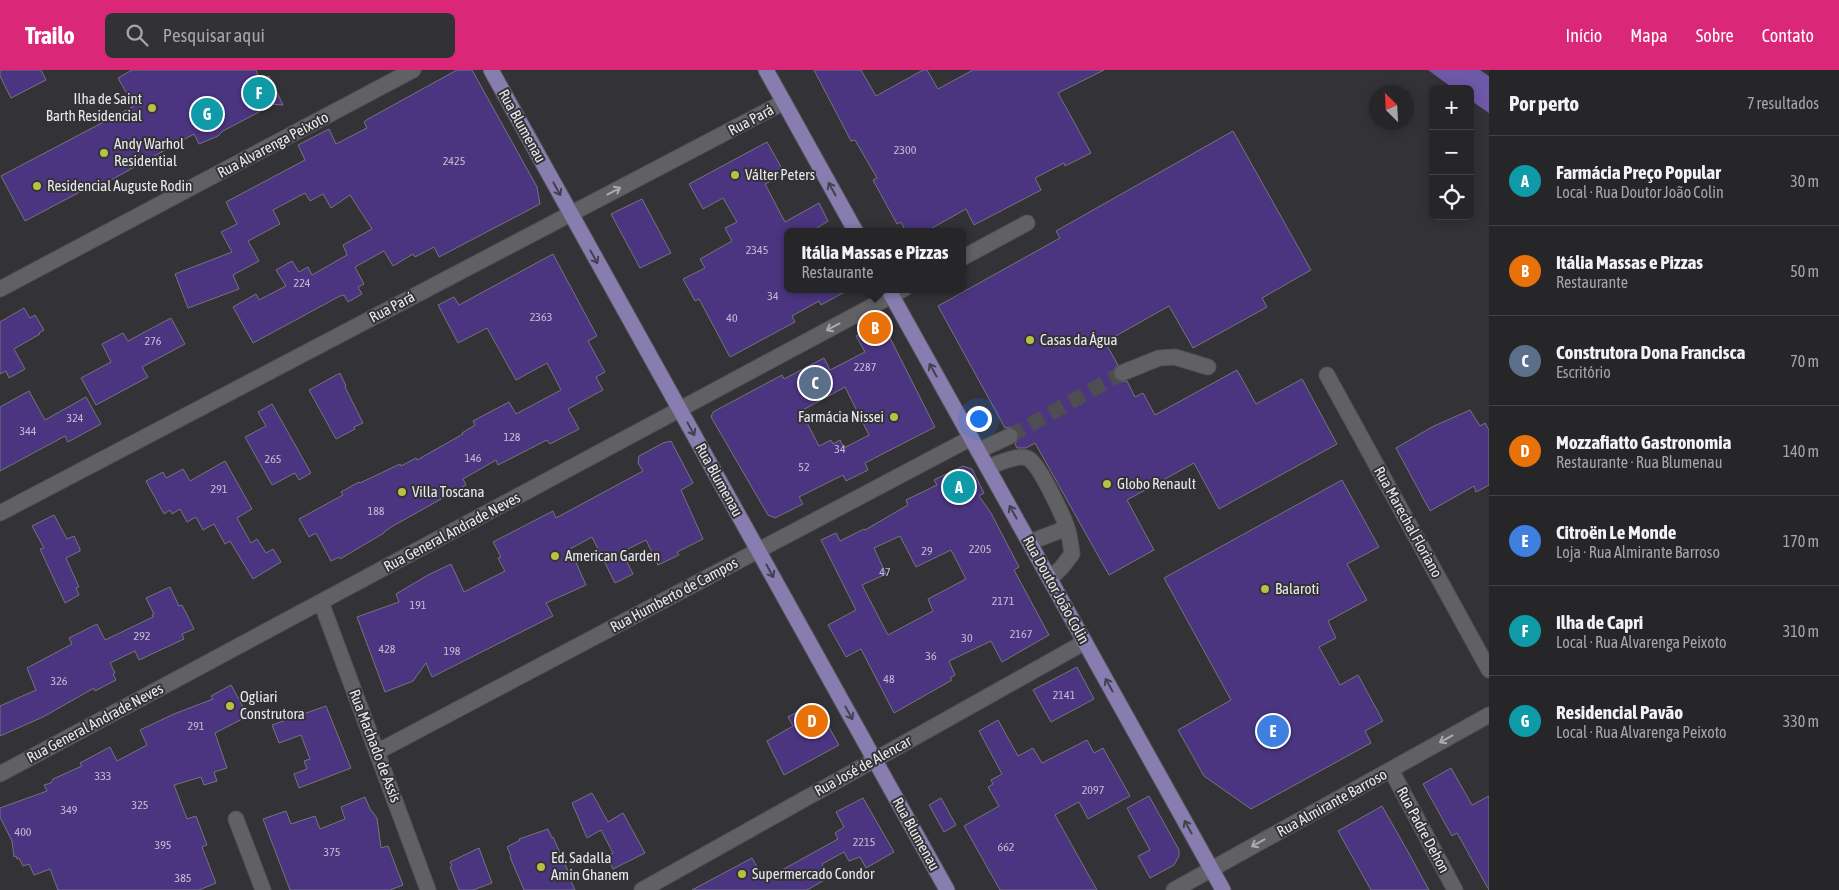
<!DOCTYPE html>
<html lang="pt">
<meta charset="utf-8">
<style>
body{margin:0;font-family:"Asap Condensed",sans-serif;background:#323235;color:#f1f3f6}
.controls{position:absolute;right:15px;top:15px;display:grid;overflow:hidden;border-radius:8px;box-shadow:0 2px 12px #0003}
.controls button{width:45px;height:45px;display:grid;place-items:center;padding:0;border:0;border-bottom:1px solid #424346;background:#262629;color:#f1f3f6;font:25px sans-serif}
.compass{position:absolute;left:1369px;top:15px;width:45px;height:45px;border-radius:50%;background:#262629;box-shadow:0 2px 12px #0003;rotate:336deg}
.you{position:absolute;left:978px;top:348px;width:18px;height:18px;margin:-12px;border:4px solid #fff;border-radius:50%;background:#1a73e8;box-shadow:0 0 0 8px #1a73e833}
.badge{display:grid;place-items:center;width:32px;height:32px;border-radius:50%;background:#db2777;color:#fff;font-size:16px;font-weight:700}
.pin{position:absolute;translate:-50% -50%;border:2px solid #fff;box-shadow:0 1px 5px #0006}
.popup{position:absolute;left:784px;top:158px;width:182px;height:65px;box-sizing:border-box;display:grid;place-content:center;border-radius:8px;background:#262629;filter:drop-shadow(0 1px 4px #0005);font-size:16px;white-space:nowrap;color:#a4a5a8}
.popup b{font-size:19px;color:#f1f3f6}
.popup::after{content:'';position:absolute;left:50%;top:100%;margin-left:-10px;border:10px solid transparent;border-top-color:#262629}
.list{margin:0;padding:0;list-style:none}
h2{display:flex;justify-content:space-between;align-items:center;height:65px;margin:0;padding:0 20px;font-size:21px}
h2 small{font-size:16px;font-weight:400;color:#a4a5a8}
.list li{display:grid;grid-template-columns:32px 1fr auto;gap:15px;align-items:center;box-sizing:border-box;height:90px;padding:0 20px;border-top:1px solid #424346}
.list b{display:block;font-size:19px;white-space:nowrap}
.list p{margin:0;font-size:16px;white-space:nowrap;color:#a4a5a8}
.list em{font-size:16px;font-style:normal;color:#a4a5a8}
.icon{flex:none;width:28px;height:28px;fill:none;stroke:currentColor;stroke-width:2;stroke-linecap:round;stroke-linejoin:round}
.map{position:relative;flex:none;width:1489px;height:820px;overflow:hidden}
header{display:flex;align-items:center;gap:30px;box-sizing:border-box;height:70px;padding:0 25px;background:#db2777;color:#fff}
header strong{font-size:24px}
nav{display:flex;gap:28px;margin-inline-start:auto;font-size:18px}
.search{width:350px;height:45px;background:#323235;display:flex;align-items:center;gap:12px;box-sizing:border-box;padding:0 18px;border-radius:8px;color:#a4a5a8;font-size:19px}
main{display:flex}
aside{flex:1;background:#262629}
.map>svg:first-child{display:block}
</style>
<header>
<strong>Trailo</strong>
<div class="search"><svg class="icon" aria-label="search" viewBox="0 0 24 24"><circle cx="10" cy="10" r="6"/><path d="M15 15l6 6"/></svg>Pesquisar aqui</div>
<nav><a>Início</a><a>Mapa</a><a>Sobre</a><a>Contato</a></nav>
</header>
<main>
<div class="map">
<svg width="1489" height="820" viewBox="0 0 1489 820">
<rect width="100%" height="100%" fill="#333237"/>
<path fill="#6e59a9" d="M1428,0h52l9,6v37l-19,-13v-11h-16z"/>
<path fill="#4b3581" stroke="#757479" fill-rule="evenodd" d="M0,0h41l5,10 -35,18 -11,-22z
M132,0h124l3,8 5,-3 2,3 3,-2 14,29 -13,-1 -10,5 -1,3 -36,19 -5,5 -19,8 -5,-10 -101,56 -2,-4 -66,35 -24,-45 133,-70 -16,-28z
M457,0h15l65,117 3,17 -101,53 -5,-10 -19,10 -2,-3 -20,12 -9,-15 -29,16 9,17 -6,3 4,7 -14,8 -4,-7 -4,1 -87,47 -20,-36 23,-13 3,6 27,-14 -10,-16 16,-9 7,11 9,-5 4,8 35,-20 -4,-10 29,-16 -22,-34 -19,13 -8,-14 -13,7 -5,-8 -32,17 7,14 -32,17 11,20 -26,14 6,14 -51,19 -13,-34 57,-22 -11,-20 16,-8 -11,-22 79,-42 -7,-15 31,-16 7,15 31,-16 -3,-6 4,-3z
M814,0h47l15,26 47,-26h4l11,19 35,-19h131l-46,23 33,60 -26,13 -1,-3 -29,15 6,12 -67,35 -8,-16 -41,23h-19l-5,-10 -4,2 -24,-44 4,-2 -22,-38 -4,1z
M1233,61l78,139 -49,28 5,9 -74,41 -24,-42 -64,36 13,23 -5,6v5l7,6 7,-1 8,16 8,-4 12,22 82,-45 19,34 46,-25 35,65 -118,65 -25,-46 -67,37 27,50 -45,25 -74,-132 -9,5h-9l-2,-4 4,-7 -1,-5 -7,-5 -6,1 -67,-122 122,-68 -4,-7z
M767,72l18,32 -20,10 20,38 34,-19 9,18 -17,11h-23v57h62l-29,16 -2,-4 -27,15 3,6 -65,35 -31,-58 -4,2 -12,-22 22,-11 -5,-9 32,-18 -7,-13 12,-6 -14,-24 -20,11 -14,-25z
M642,129l29,54 -31,15 -29,-54z
M553,184l44,82 -9,5 17,31 -9,5 7,13 -35,19 11,20 -29,15 -3,-4 -49,25 -2,-5 -33,19 3,6 -73,41 -9,6v1l-44,26 -1,-2 -8,4 -15,-28 -7,4 -10,-18 44,-24 -2,-3 18,-10 1,1 40,-19 1,2 15,-8 1,2 46,-26 -1,-1 13,-8 -2,-4 36,-19 7,12 45,-24 -14,-27 -31,17 -29,-52 -29,15 -20,-38 16,-8 5,8z
M24,238l6,10 5,-3 9,15 -5,3 1,1 -26,15 11,20 -16,9 -3,-7 -6,3v-52z
M171,248l14,26 -43,23 6,10 -52,28 -15,-27 30,-16 -9,-18 21,-11 5,8z
M882,252l53,105 -70,36 3,7 -22,11 -3,-6 -44,22 4,7 -28,14 -7,-3 -54,-93 -3,-5 2,-5 69,-37 2,4 40,-21 6,12 35,-18 -9,-16zM845,317l24,48 -25,13 -4,-8 -7,4 -2,-4 -12,6 -18,-35z
M340,303l6,13 -1,1 18,36 -9,4 1,2 -19,10 -27,-49z
M29,321l16,29 41,-23 15,27 -33,18 -3,-6 -65,35v-64z
M272,334l39,69 -12,7 -4,-7 -23,12 -27,-48 21,-11 -8,-14z
M1470,340l10,16 5,-3 4,7v55l-13,7 -2,-6 -44,25 -34,-63 36,-21z
M671,371l22,42 -12,7 22,49 -26,13 2,3 -21,10 -12,-25 -24,12 11,22 -18,9 -23,-46 -22,12 16,36 -40,18 7,13 -121,61 -6,-14 -13,18 -28,11 -28,-75 42,-15 -3,-8 32,-19 23,-11 13,28 41,-21 -7,-13 3,-1 -8,-15 60,-31 3,7 87,-47 -5,-8 1,-7 24,-13z
M225,391l27,48 -15,9 14,25 6,-4 9,14 7,-4 8,13 -28,17 -23,-38 -5,3 -11,-20 -11,6 -7,-13 -9,5 -7,-13 -8,5 -2,-4 -6,4 -18,-33 17,-9 3,6 17,-9 7,12z
M963,396l9,3 12,24 -5,3 12,17 28,54 -5,3 35,65 -47,27 -11,-21 -42,20 6,14 -5,3 2,2 -58,33 -33,-64 -15,8 -18,-32 28,-15 -35,-70 15,-7 4,8 24,-12 1,1 43,-25 -2,-5 31,-15 -3,-5zM900,466l16,31 35,-17 15,29 -38,20 5,12 -45,24 -26,-50 24,-11 -12,-26z
M1342,410l37,67 -32,17 20,36 -39,21 8,17 -17,9 21,38 18,-10 25,46 -18,10 6,12 -120,66 -47,-33 -26,-46 53,-30 -67,-122z
M54,445l13,24 7,-3 6,13v2l-14,7 13,29 -3,1 3,7 -14,8 -25,-54 4,-1 -12,-22z
M170,517l9,19 3,-1 12,24 -12,5 2,5 -45,21 -4,-9 -25,12 5,10 -2,1 3,6 -21,11 -1,-3 -51,29 -43,19v-30l36,-16 -9,-22 45,-24 -3,-6 28,-14 8,16 48,-23 -1,-2 2,-1 -8,-16z
M1077,597l17,32 -43,23 -18,-32z
M231,615l17,31 -33,17 12,35 -13,4 3,9 -13,4 -3,-8 -27,8 13,34 9,-3 11,29 -5,2 14,36 -17,7h-141l-8,-21 -16,6 -5,-11 -6,2 -4,-8 -2,1 -1,-3 -2,1 -2,-16 -12,-24v-9l47,-17 -3,-6 7,-2 2,-4 29,-13 -2,-3 30,-16 7,14 30,-16 -7,-15 34,-16 39,-15 -2,-3z
M326,636l25,62 -52,20 -5,-14 13,-5 -3,-8 6,-2 -9,-24 -22,8 -7,-18z
M808,636l10,15 4,-2 2,4 2,-1 13,23 -55,30 -17,-34 26,-15 -5,-9z
M998,650l20,36 15,-8 9,15 45,-23 7,13 9,-5 27,48 -42,23 -9,-17 -24,13 42,75h-97l-36,-64 35,-20 -11,-19 5,-3 -2,-4 11,-6 -23,-43z
M1451,698l21,37 17,-9v94l-32,-57 -5,3 -29,-52z
M592,723l16,29 15,-9 22,40 -32,16 -6,-12 6,-4 -12,-23 -14,8 -15,-35z
M1149,726l30,54v6l-5,9 -24,13 -12,-22 12,-6 -23,-42z
M365,727l5,12 7,9 4,30 7,-2 15,39 -13,5h-100l-27,-71 23,-8 5,13 24,-8 5,13 25,-10 -4,-12z
M863,728l31,54 -28,16 -6,-11 -11,4 -5,-9 -22,12 6,14 -21,12h-115l60,-32 12,22 74,-41 -3,-6 9,-6 -8,-15z
M941,728l15,27 -12,7 -15,-27z
M1382,736l25,44 22,40h-58l-33,-59z
M548,759l4,9 1,-1 18,41 -1,1 5,11h-51l-14,-33 1,-1 -4,-9 13,-7 -1,-1z
M479,778l13,35 -19,7h-14l-9,-23 2,-1 -2,-4z"/>
<g fill="none" stroke-linecap="round" stroke-linejoin="round">
<path stroke="#4e4d52" stroke-width="15" stroke-dasharray="15 8" stroke-linecap="butt" d="M1010,366l112,-63"/>
<defs>
<path id="minor" d="M962,188l65,-35
M0,219l413,-219
M1122,303l37,-15 16,-1 33,10
M1327,305l162,295
M978,381l32,-15
M988,397c9,-3 32,-14 41,-8 11,7 35,58 39,72 2,7 3,15 4,23l-10,13 -12,12
M0,443l784,-411
M1030,472l37,-14
M321,532l107,288
M377,682l594,-314
M1391,700l64,120
M0,704l904,-485
M236,749l27,71
M642,820l443,-248
M1174,820l315,-175"/>
<path id="major" d="M491,0l456,820
M766,0l90,162
M888,219l335,601"/>
</defs>
<use href="#minor" stroke="#515053" stroke-width="17"/>
<use href="#major" stroke="#515053" stroke-width="17"/>
<use href="#minor" stroke="#616065" stroke-width="15"/>
<use href="#major" stroke="#887daf" stroke-width="15"/>
</g>
<defs><path id="oneway-shaft" d="M-6 0H5M1.5-3L5.5 0L1.5 3" fill="none" stroke-width="1.6" stroke-linecap="round" stroke-linejoin="round" transform="scale(1.25)"/></defs>
<g stroke="#44414f">
<use href="#oneway-shaft" transform="translate(557 119) rotate(61)"/>
<use href="#oneway-shaft" transform="translate(832 119) rotate(-119)"/>
<use href="#oneway-shaft" transform="translate(594 187) rotate(61)"/>
<use href="#oneway-shaft" transform="translate(933 300) rotate(-119)"/>
<use href="#oneway-shaft" transform="translate(691 359) rotate(61)"/>
<use href="#oneway-shaft" transform="translate(1013 442) rotate(-119)"/>
<use href="#oneway-shaft" transform="translate(770 501) rotate(61)"/>
<use href="#oneway-shaft" transform="translate(1109 615) rotate(-119)"/>
<use href="#oneway-shaft" transform="translate(849 643) rotate(61)"/>
<use href="#oneway-shaft" transform="translate(1188 757) rotate(-119)"/>
</g>
<g stroke="#acabaf">
<use href="#oneway-shaft" transform="translate(614 121) rotate(-28)"/>
<use href="#oneway-shaft" transform="translate(833 257) rotate(152)"/>
<use href="#oneway-shaft" transform="translate(1446 669) rotate(151)"/>
<use href="#oneway-shaft" transform="translate(1258 773) rotate(151)"/>
</g>
<g fill="#b7c148" stroke="#333237" stroke-width="2">
<circle cx="152" cy="38" r="5"/>
<circle cx="104" cy="83" r="5"/>
<circle cx="735" cy="105" r="5"/>
<circle cx="37" cy="116" r="5"/>
<circle cx="1030" cy="270" r="5"/>
<circle cx="894" cy="347" r="5"/>
<circle cx="1107" cy="414" r="5"/>
<circle cx="402" cy="422" r="5"/>
<circle cx="555" cy="486" r="5"/>
<circle cx="1265" cy="519" r="5"/>
<circle cx="230" cy="636" r="5"/>
<circle cx="541" cy="797" r="5"/>
<circle cx="742" cy="804" r="5"/>
</g>
<g text-anchor="middle" stroke-width="4" stroke-linejoin="round" paint-order="stroke">
<g font-size="12" fill="#c2bbd0">
<text x="905" y="84">2300</text>
<text x="454" y="95">2425</text>
<text x="757" y="184">2345</text>
<text x="302" y="217">224</text>
<text x="773" y="230">34</text>
<text x="541" y="251">2363</text>
<text x="732" y="252">40</text>
<text x="153" y="275">276</text>
<text x="865" y="301">2287</text>
<text x="75" y="352">324</text>
<text x="28" y="365">344</text>
<text x="512" y="371">128</text>
<text x="840" y="383">34</text>
<text x="473" y="392">146</text>
<text x="273" y="393">265</text>
<text x="804" y="401">52</text>
<text x="219" y="423">291</text>
<text x="376" y="445">188</text>
<text x="980" y="483">2205</text>
<text x="927" y="485">29</text>
<text x="885" y="506">47</text>
<text x="1003" y="535">2171</text>
<text x="418" y="539">191</text>
<text x="1021" y="568">2167</text>
<text x="142" y="570">292</text>
<text x="967" y="572">30</text>
<text x="387" y="583">428</text>
<text x="452" y="585">198</text>
<text x="931" y="590">36</text>
<text x="889" y="613">48</text>
<text x="59" y="615">326</text>
<text x="1064" y="629">2141</text>
<text x="196" y="660">291</text>
<text x="103" y="710">333</text>
<text x="1093" y="724">2097</text>
<text x="140" y="739">325</text>
<text x="69" y="744">349</text>
<text x="23" y="766">400</text>
<text x="864" y="776">2215</text>
<text x="163" y="779">395</text>
<text x="1006" y="781">662</text>
<text x="332" y="786">375</text>
<text x="183" y="812">385</text>
</g>
<g font-size="15" fill="#e9e8eb" stroke="#333237" text-anchor="start">
<text x="142" y="34" text-anchor="end">Ilha de Saint<tspan x="142" dy="17">Barth Residencial</tspan></text>
<text x="114" y="79">Andy Warhol<tspan x="114" dy="17">Residential</tspan></text>
<text x="745" y="110">Válter Peters</text>
<text x="47" y="121">Residencial Auguste Rodin</text>
<text x="1040" y="275">Casas da Água</text>
<text x="884" y="352" text-anchor="end">Farmácia Nissei</text>
<text x="1117" y="419">Globo Renault</text>
<text x="412" y="427">Villa Toscana</text>
<text x="565" y="491">American Garden</text>
<text x="1275" y="524">Balaroti</text>
<text x="240" y="632">Ogliari<tspan x="240" dy="17">Construtora</tspan></text>
<text x="551" y="793">Ed. Sadalla<tspan x="551" dy="17">Amin Ghanem</tspan></text>
<text x="752" y="809">Supermercado Condor</text>
</g>
<g font-size="15" fill="#e9e8eb" stroke="#333237">
<text transform="translate(751 50) rotate(-28)" y="5">Rua Pará</text>
<text transform="translate(522 56) rotate(61)" y="5">Rua Blumenau</text>
<text transform="translate(273 75) rotate(-28)" y="5">Rua Alvarenga Peixoto</text>
<text transform="translate(392 237) rotate(-28)" y="5">Rua Pará</text>
<text transform="translate(719 410) rotate(61)" y="5">Rua Blumenau</text>
<text transform="translate(1408 452) rotate(61)" y="5">Rua Marechal Floriano</text>
<text transform="translate(452 462) rotate(-28)" y="5">Rua General Andrade Neves</text>
<text transform="translate(1056 520) rotate(61)" y="5">Rua Doutor João Colin</text>
<text transform="translate(674 525) rotate(-28)" y="5">Rua Humberto de Campos</text>
<text transform="translate(95 653) rotate(-28)" y="5">Rua General Andrade Neves</text>
<text transform="translate(375 676) rotate(69)" y="5">Rua Machado de Assis</text>
<text transform="translate(863 696) rotate(-29)" y="5">Rua José de Alencar</text>
<text transform="translate(1332 733) rotate(-29)" y="5">Rua Almirante Barroso</text>
<text transform="translate(1423 760) rotate(62)" y="5">Rua Padre Dehon</text>
<text transform="translate(916 764) rotate(61)" y="5">Rua Blumenau</text>
</g>
</g>
</svg>
<div class="controls">
<button>+</button>
<button>−</button>
<button><svg class="icon" aria-label="locate" viewBox="0 0 24 24"><circle cx="12" cy="12" r="6"/><path d="M12 2v4M12 18v4M2 12h4M18 12h4"/></svg></button>
</div>
<svg class="compass" viewBox="-18 -18 36 36"><path d="M0-13l5 13h-10z" fill="#e53935"/><path d="M0 13l5-13h-10z" fill="#a4a5a8"/></svg>
<div class="you"></div>
<div class="pin badge" style="left:959px;top:417px;background:#0f9aa8">A</div>
<div class="pin badge" style="left:875px;top:258px;background:#e8710a">B</div>
<div class="popup"><b>Itália Massas e Pizzas</b>Restaurante</div>
<div class="pin badge" style="left:815px;top:313px;background:#5c6f8a">C</div>
<div class="pin badge" style="left:812px;top:651px;background:#e8710a">D</div>
<div class="pin badge" style="left:1273px;top:661px;background:#3f7fe0">E</div>
<div class="pin badge" style="left:259px;top:23px;background:#0f9aa8">F</div>
<div class="pin badge" style="left:207px;top:44px;background:#0f9aa8">G</div>
</div>
<aside>
<h2>Por perto<small>7 resultados</small></h2>
<ul class="list">
<li><span class="badge" style="background:#0f9aa8">A</span><div><b>Farmácia Preço Popular</b><p>Local · Rua Doutor João Colin</p></div><em>30 m</em></li>
<li><span class="badge" style="background:#e8710a">B</span><div><b>Itália Massas e Pizzas</b><p>Restaurante</p></div><em>50 m</em></li>
<li><span class="badge" style="background:#5c6f8a">C</span><div><b>Construtora Dona Francisca</b><p>Escritório</p></div><em>70 m</em></li>
<li><span class="badge" style="background:#e8710a">D</span><div><b>Mozzafiatto Gastronomia</b><p>Restaurante · Rua Blumenau</p></div><em>140 m</em></li>
<li><span class="badge" style="background:#3f7fe0">E</span><div><b>Citroën Le Monde</b><p>Loja · Rua Almirante Barroso</p></div><em>170 m</em></li>
<li><span class="badge" style="background:#0f9aa8">F</span><div><b>Ilha de Capri</b><p>Local · Rua Alvarenga Peixoto</p></div><em>310 m</em></li>
<li><span class="badge" style="background:#0f9aa8">G</span><div><b>Residencial Pavão</b><p>Local · Rua Alvarenga Peixoto</p></div><em>330 m</em></li>
</ul>
</aside>
</main>
